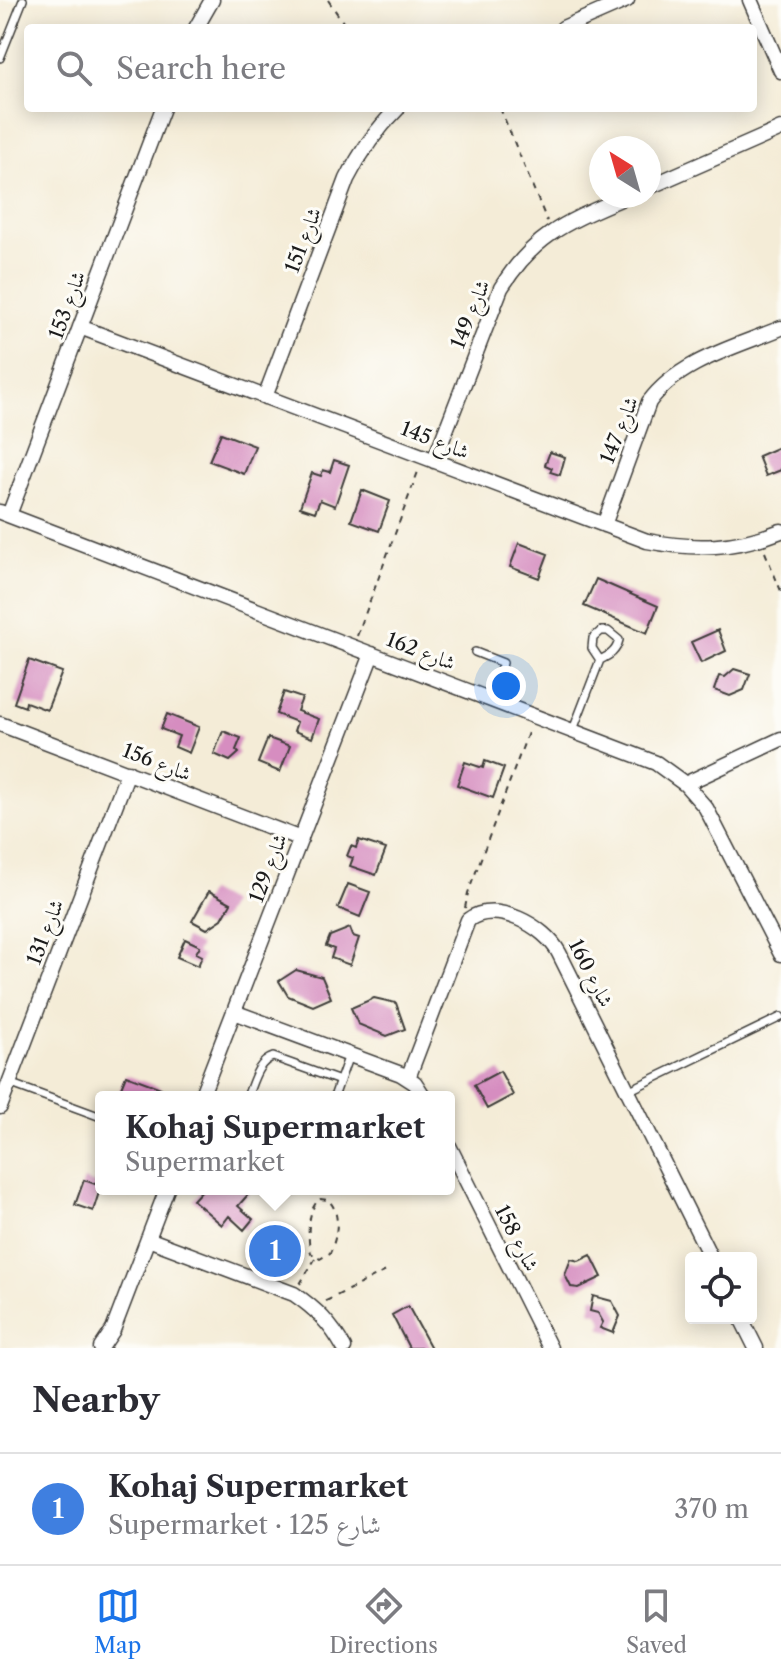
<!DOCTYPE html>
<meta charset="utf-8">
<style>
body{margin:0;font-family:"Libre Caslon Text",Amiri,serif;background:#f2f2f3;color:#2b2b33}
.controls{position:absolute;right:24px;bottom:24px;display:grid;overflow:hidden;border-radius:8px;box-shadow:0 4px 20px #0003}
.controls button{width:72px;height:72px;display:grid;place-items:center;padding:0;border:0;border-bottom:2px solid #e1e1e2;background:#fff;color:#2b2b33;font:40px sans-serif}
.compass{position:absolute;left:589px;top:136px;width:72px;height:72px;border-radius:50%;background:#fff;box-shadow:0 4px 20px #0003;rotate:323deg}
.you{position:absolute;left:506px;top:686px;width:28px;height:28px;margin:-20px;border:6px solid #fff;border-radius:50%;background:#1a73e8;box-shadow:0 0 0 12px #1a73e833}
.badge{display:grid;place-items:center;width:52px;height:52px;border-radius:50%;background:#1a73e8;color:#fff;font-size:26px;font-weight:700}
.pin{position:absolute;translate:-50% -50%;border:4px solid #fff;box-shadow:0 2px 8px #0006}
.popup{position:absolute;left:95px;top:1091px;width:360px;height:104px;box-sizing:border-box;display:grid;place-content:center;border-radius:8px;background:#fff;filter:drop-shadow(0 2px 6px #0005);font-size:26px;white-space:nowrap;color:#7c7c81}
.popup b{font-size:30px;color:#2b2b33}
.popup::after{content:'';position:absolute;left:50%;top:100%;margin-left:-16px;border:16px solid transparent;border-top-color:#fff}
.list{margin:0;padding:0;list-style:none}
h2{display:flex;justify-content:space-between;align-items:center;height:104px;margin:0;padding:0 32px;font-size:34px}
h2 small{font-size:26px;font-weight:400;color:#7c7c81}
.list li{display:grid;grid-template-columns:52px 1fr auto;gap:24px;align-items:center;box-sizing:border-box;height:112px;padding:0 32px;border-top:2px solid #e1e1e2}
.list b{display:block;font-size:30px;white-space:nowrap}
.list p{margin:0;font-size:26px;white-space:nowrap;color:#7c7c81}
.list em{font-size:26px;font-style:normal;color:#7c7c81}
.icon{flex:none;width:44px;height:44px;fill:none;stroke:currentColor;stroke-width:2;stroke-linecap:round;stroke-linejoin:round}
.map{position:relative;flex:none;width:781px;height:1348px;overflow:hidden}
.search{position:absolute;background:#fff;box-shadow:0 4px 20px #0003;left:24px;right:24px;top:24px;height:88px;display:flex;align-items:center;gap:20px;box-sizing:border-box;padding:0 28px;border-radius:8px;color:#7c7c81;font-size:30px}
.sheet{height:216px;background:#fff}
nav{display:flex;justify-content:space-around;align-items:center;box-sizing:border-box;height:112px;border-top:2px solid #e1e1e2;background:#fff;font-size:22px;color:#7c7c81}
nav a{display:grid;justify-items:center;gap:4px}
nav .on{color:#1a73e8}
.map>svg:first-child{display:block}
</style>
<div class="map">
<svg width="781" height="1348" viewBox="0 0 781 1348">
<rect width="100%" height="100%" fill="#fdfcf7"/>
<filter id="ink" filterUnits="userSpaceOnUse"><feTurbulence type="fractalNoise" baseFrequency=".0125" numOctaves="2"/><feDisplacementMap in="SourceGraphic" scale="16" xChannelSelector="R" yChannelSelector="G"/><feConvolveMatrix kernelMatrix="1 2 1 2 8 2 1 2 1" color-interpolation-filters="sRGB"/></filter>
<filter id="wash" filterUnits="userSpaceOnUse"><feTurbulence type="fractalNoise" baseFrequency=".006" numOctaves="4" result="noise"/><feDisplacementMap in="SourceGraphic" scale="32" xChannelSelector="R" yChannelSelector="G"/><feGaussianBlur stdDeviation="1.8" result="paint"/><feColorMatrix in="noise" values="0 0 0 0 0 0 0 0 0 0 0 0 0 0 0 0 0 1.4 0 .05"/><feComposite in="paint" operator="in"/></filter>
<g filter="url(#wash)">
<rect width="100%" height="100%" fill="#f4ecd7"/>
<g id="blocks">
<path fill="#d68dc0" d="M221,433l34,13 -11,28 -35,-13z
M781,446v24l-15,6 -8,-20z
M550,452l15,5 -5,18 -10,-3 2,-4 -7,-3z
M334,460l15,5 -14,41 -15,-6 -5,12 -15,-5 12,-34 9,3 2,-6 7,2z
M362,490l28,11 -11,30 -28,-10z
M519,543l29,11 -9,24 -29,-11z
M596,579l62,27 -11,27 -63,-27z
M718,630l8,21 -25,12 -10,-21z
M29,660l33,12 -15,38 -21,-8 -1,5 -11,-4z
M734,669l16,5 -6,16 -14,6 -16,-6 5,-14 6,1z
M284,692l18,6 -5,13 22,8 -7,19 -18,-7 3,-9 -21,-8z
M167,714l32,13 -10,26 -14,-6 4,-11 -18,-7z
M223,731l18,7 -5,12 3,3 -9,8 -16,-7z
M268,738l22,8 -10,26 -22,-9z
M485,761l19,7 -11,30 -36,-13 8,-23 18,6z
M359,840l27,9 -10,26 -26,-9 3,-8 -6,-2 4,-10 5,2z
M348,884l22,8 -10,25 -22,-9z
M209,891l22,12 -9,16 -15,10 -15,-8z
M350,928l3,8 6,2 -9,27 -19,-7 3,-9 -8,-3 4,-10z
M185,939l15,7 -4,7 6,3 -4,10 -21,-9z
M296,970l26,7 9,21 -18,8 -25,-10 -9,-15z
M374,998l22,5 9,26 -18,7 -29,-12 -7,-16z
M500,1071l13,24 -26,14 -13,-24z
M126,1075l35,13 -3,9 -9,-3 -1,3h-31z
M84,1180l17,6 -8,25 -18,-6z
M203,1189h50l-15,17 15,13 -9,11 -15,-14 -7,9 -29,-25z
M274,1231l14,5 -13,35 -14,-5z
M591,1255l11,22 -23,11 -8,-1 -6,-12 6,-16 8,2z
M593,1296l19,5 8,15 -7,17 -13,-5 3,-6 -5,-9 -8,-2z
M408,1306l23,42h-22l-17,-33z"/>
</g>
</g>
<g filter="url(#ink)">
<use href="#blocks" fill-opacity="0" stroke="#3c3b38" stroke-width="2"/>
<g fill="none" stroke-linecap="round" stroke-linejoin="round">
<defs>
<path id="service" d="M0,58l23,-58
M475,652l28,11 -14,35
M573,730l27,-70 -8,-12 1,-10 8,-7h7l11,9c-3,12 -9,15 -19,20
M9,1083l92,34
M628,1091l153,-74
M247,1097c6,-14 10,-35 26,-40l67,24
M334,1097l15,-42"/>
<path id="minor" d="M750,0l31,71
M196,28l16,-28
M563,28l64,-28
M649,187l132,-58
M80,327l567,214c48,9 89,8 134,-10
M265,397l82,-218c14,-28 29,-49 51,-71
M434,461l67,-173c35,-56 69,-67 126,-92
M0,512l656,251 29,21 21,24 75,146
M9,515l154,-407
M604,525l45,-123c30,-41 87,-55 132,-74
M0,724l301,115
M685,784l96,-45
M234,1012l167,62 14,9 9,14
M408,1078l60,-158c27,-21 77,6 91,33l152,305
M201,1097l171,-443
M0,1107l128,-335
M449,1146l101,202
M148,1239l146,55c22,15 37,30 50,54
M741,1318l15,30
M101,1348l12,-18 54,-141"/>
</defs>
<use href="#service" stroke="#3c3b38" stroke-width="10"/>
<use href="#minor" stroke="#3c3b38" stroke-width="17"/>
<path stroke="#3c3b38" stroke-width="2" stroke-dasharray="6 6" stroke-linecap="butt" d="M328,0l19,28
M500,108l47,113
M765,552l16,39
M357,636l62,-167
M465,908l3,-15 61,-163
M320,1199l8,1c14,13 9,37 2,53l-10,6 -9,-6c-4,-15 -4,-45 9,-54z
M300,1284l15,-25
M326,1301l60,-30"/>
<use href="#service" stroke="#fff" stroke-width="7"/>
<use href="#minor" stroke="#fff" stroke-width="14"/>
</g>
</g>
<g text-anchor="middle" stroke-width="6" stroke-linejoin="round" paint-order="stroke">
<g font-size="20" fill="#1c1c1c" stroke="#fdfcf7">
<text transform="translate(303 240) rotate(-69)" y="7">شارع 151</text>
<text transform="translate(67 305) rotate(-70)" y="7">شارع 153</text>
<text transform="translate(470 314) rotate(-68)" y="7">شارع 149</text>
<text transform="translate(619 430) rotate(-68)" y="7">شارع 147</text>
<text transform="translate(435 440) rotate(21)" y="7">شارع 145</text>
<text transform="translate(421 651) rotate(21)" y="7">شارع 162</text>
<text transform="translate(157 762) rotate(21)" y="7">شارع 156</text>
<text transform="translate(268 868) rotate(-69)" y="7">شارع 129</text>
<text transform="translate(45 932) rotate(-69)" y="7">شارع 131</text>
<text transform="translate(591 973) rotate(63)" y="7">شارع 160</text>
<text transform="translate(517 1238) rotate(63)" y="7">شارع 158</text>
</g>
</g>
</svg>
<div class="controls">
<button><svg class="icon" aria-label="locate" viewBox="0 0 24 24"><circle cx="12" cy="12" r="6"/><path d="M12 2v4M12 18v4M2 12h4M18 12h4"/></svg></button>
</div>
<svg class="compass" viewBox="-18 -18 36 36"><path d="M0-13l5 13h-10z" fill="#e53935"/><path d="M0 13l5-13h-10z" fill="#7c7c81"/></svg>
<div class="you"></div>
<div class="pin badge" style="left:275px;top:1251px;background:#3f7fe0">1</div>
<div class="popup"><b>Kohaj Supermarket</b>Supermarket</div>
<div class="search"><svg class="icon" aria-label="search" viewBox="0 0 24 24"><circle cx="10" cy="10" r="6"/><path d="M15 15l6 6"/></svg>Search here</div>
</div>
<section class="sheet">
<h2>Nearby<small></small></h2>
<ul class="list">
<li><span class="badge" style="background:#3f7fe0">1</span><div><b>Kohaj Supermarket</b><p>Supermarket · شارع 125</p></div><em>370 m</em></li>
</ul>
</section>
<nav>
<a class="on"><svg class="icon" aria-label="map" viewBox="0 0 24 24"><path d="M3 6l6-2 6 2 6-2v14l-6 2-6-2-6 2zM9 4v14M15 6v14"/></svg>Map</a>
<a><svg class="icon" aria-label="directions" viewBox="0 0 24 24"><path d="M12 3l9 9-9 9-9-9zM9 14v-3h6M13 9l2 2-2 2"/></svg>Directions</a>
<a><svg class="icon" aria-label="saved" viewBox="0 0 24 24"><path d="M7 4h10v16l-5-4-5 4z"/></svg>Saved</a>
</nav>
